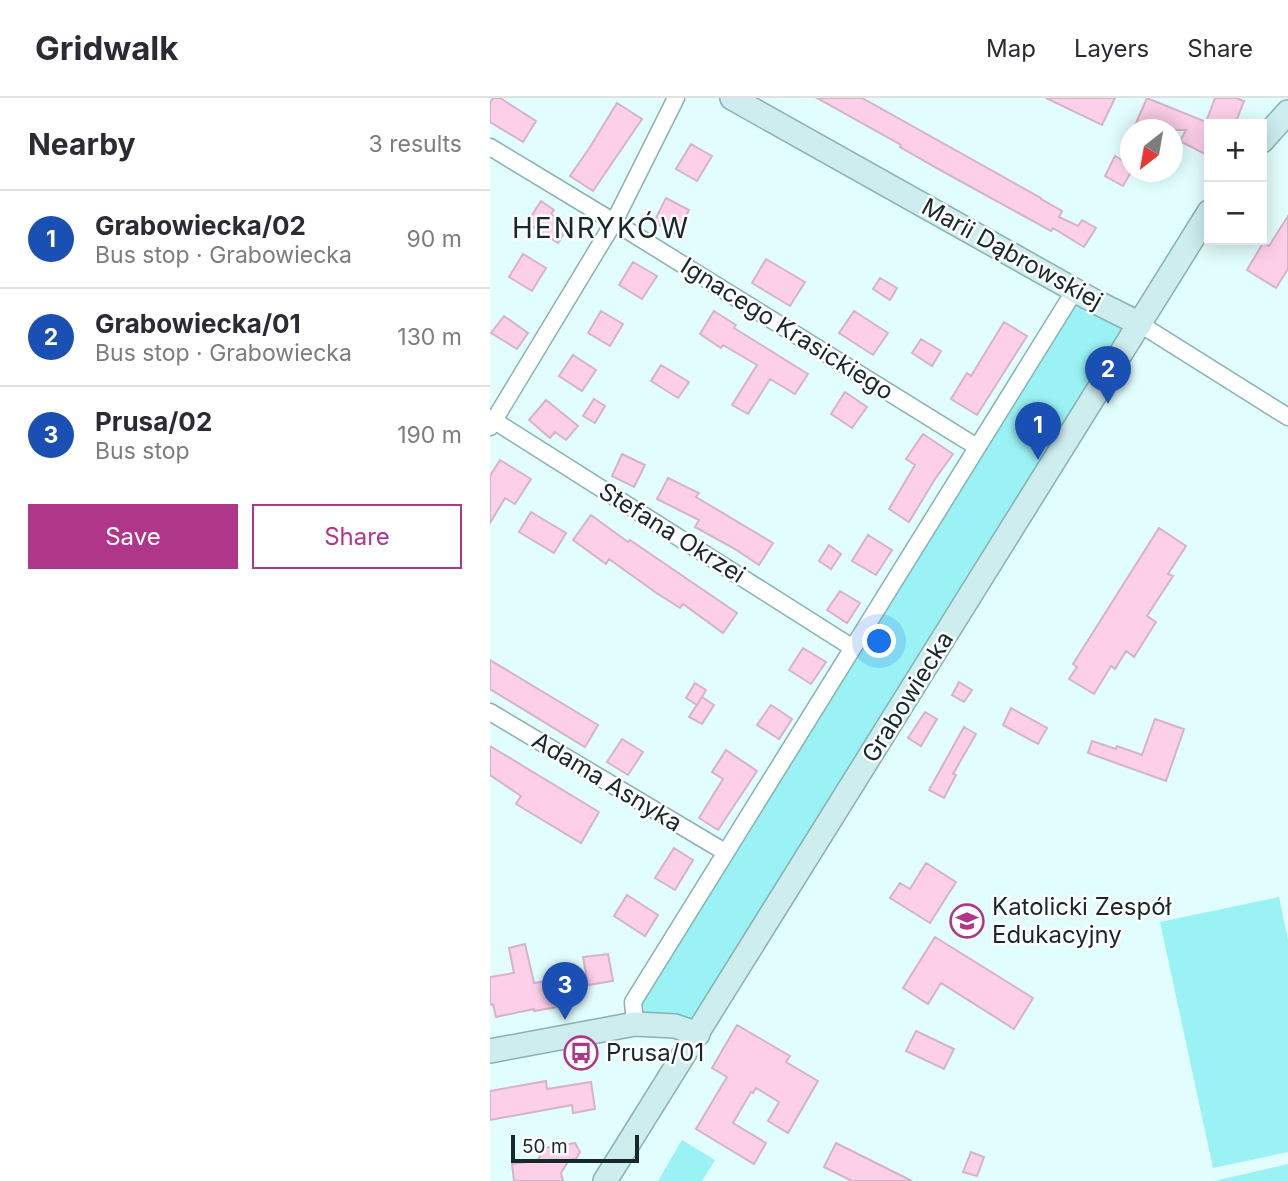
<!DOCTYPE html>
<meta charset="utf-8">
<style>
body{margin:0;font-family:Inter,sans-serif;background:#f2f2f3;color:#2b2b33}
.controls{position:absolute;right:21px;top:21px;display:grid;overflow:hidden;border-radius:0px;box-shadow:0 4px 18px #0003}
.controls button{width:63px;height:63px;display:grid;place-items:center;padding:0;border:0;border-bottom:2px solid #e1e1e2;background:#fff;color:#2b2b33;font:35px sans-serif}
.compass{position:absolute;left:630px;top:21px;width:63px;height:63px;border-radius:50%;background:#fff;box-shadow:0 4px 18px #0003;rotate:211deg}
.scale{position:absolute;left:21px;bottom:18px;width:128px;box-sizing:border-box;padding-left:7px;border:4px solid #172829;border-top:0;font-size:19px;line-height:24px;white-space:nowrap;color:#172829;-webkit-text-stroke:5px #fff;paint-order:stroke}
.you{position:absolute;left:390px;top:544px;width:24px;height:24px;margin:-18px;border:5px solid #fff;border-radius:50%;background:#1a73e8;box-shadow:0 0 0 10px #1a73e833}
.badge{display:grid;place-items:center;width:46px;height:46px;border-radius:50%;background:#af3689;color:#fff;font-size:23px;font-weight:700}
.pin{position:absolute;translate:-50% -58px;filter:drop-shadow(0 2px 4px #0008)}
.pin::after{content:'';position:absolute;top:37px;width:24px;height:21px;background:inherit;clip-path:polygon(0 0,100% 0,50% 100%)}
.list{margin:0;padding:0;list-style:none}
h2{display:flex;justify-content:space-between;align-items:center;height:91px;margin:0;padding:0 28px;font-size:30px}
h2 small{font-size:23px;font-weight:400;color:#7c7c81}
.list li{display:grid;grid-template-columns:46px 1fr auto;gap:21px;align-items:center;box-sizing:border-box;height:98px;padding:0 28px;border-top:2px solid #e1e1e2}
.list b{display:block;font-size:26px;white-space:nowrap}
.list p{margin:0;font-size:23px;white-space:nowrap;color:#7c7c81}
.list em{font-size:23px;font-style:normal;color:#7c7c81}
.actions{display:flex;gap:14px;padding:21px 28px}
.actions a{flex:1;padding:16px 0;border:2px solid #af3689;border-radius:0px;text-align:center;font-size:24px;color:#af3689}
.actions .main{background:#af3689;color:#fff}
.map{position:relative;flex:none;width:798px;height:1083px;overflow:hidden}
header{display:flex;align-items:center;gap:42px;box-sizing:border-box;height:98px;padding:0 35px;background:#fff;border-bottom:2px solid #e1e1e2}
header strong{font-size:33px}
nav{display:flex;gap:38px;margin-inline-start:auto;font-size:24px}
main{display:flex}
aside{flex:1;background:#fff}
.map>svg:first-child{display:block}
</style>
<header>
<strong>Gridwalk</strong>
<nav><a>Map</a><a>Layers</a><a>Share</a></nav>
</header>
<main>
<aside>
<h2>Nearby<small>3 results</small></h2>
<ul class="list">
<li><span class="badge" style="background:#1a4fb4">1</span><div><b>Grabowiecka/02</b><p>Bus stop · Grabowiecka</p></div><em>90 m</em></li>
<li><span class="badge" style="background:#1a4fb4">2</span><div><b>Grabowiecka/01</b><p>Bus stop · Grabowiecka</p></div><em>130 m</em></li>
<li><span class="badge" style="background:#1a4fb4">3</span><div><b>Prusa/02</b><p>Bus stop</p></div><em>190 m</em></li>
</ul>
<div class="actions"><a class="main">Save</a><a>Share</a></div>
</aside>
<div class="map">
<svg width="798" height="1083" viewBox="0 0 798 1083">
<rect width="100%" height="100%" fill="#e2fdfd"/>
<path fill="#9af2f4" d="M585,192l65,34 -442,710 -63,-10 -2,-22z
M789,799l9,43v212l-75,16 -53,-246z
M192,1042l33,20 -13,21h-44z
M798,1066v17h-74z"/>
<path fill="#fdcfe9" stroke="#d5b4c7" stroke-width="2" d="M3,0h7l36,23 -13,21 -33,-20v-19z
M327,0h45l179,100v1l21,12 -3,6 19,9 4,-6 14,8 -12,19 -31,-19 -2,3 -109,-60 -42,-24 1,-2z
M556,0h69l-13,27z
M657,0l59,24 9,-24h21l8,3 -9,23h-26v32l-29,-15 6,-11h-53z
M127,5l25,16 -49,72 -23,-15 20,-29z
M201,46l21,12 -15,25 -21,-12z
M625,58l15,9 1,7 -8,14 -18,-10z
M176,100l23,12 -13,24 -22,-12z
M51,103l13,9 -3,4 18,11 -11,18 -31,-20z
M798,118v53l-12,19 -29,-18 16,-27 6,3z
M33,156l23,14 -14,23 -23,-14z
M276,161l39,23 -15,24 -38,-23z
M143,164l24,14 -15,23 -23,-14z
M390,180l17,10 -7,12 -17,-11z
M111,213l22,13 -13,22 -22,-13z
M224,213l22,14 -2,3 74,46 -13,20 -25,-15 -22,35 -16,-9 25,-40 -34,-20 -2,3 -21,-14z
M364,213l34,22 -15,22 -34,-22z
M14,218l24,17 -11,16 -26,-16z
M514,224l23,14 -50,79 -26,-16 16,-26 4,3z
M431,241l20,12 -9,15 -20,-13z
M83,257l23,15 -14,21 -23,-15z
M171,267l28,17 -11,16 -27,-17z
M355,294l22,15 -15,21 -21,-14z
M104,301l11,7 -10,17 -12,-7z
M56,302l32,26 -12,14 -11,-8 -5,6 -21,-18z
M433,336l30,20 -18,25 -26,43 -20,-13 26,-44 -9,-6z
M132,356l23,11 -11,22 -22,-11z
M10,362l31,19 -16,25 -10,-6 -15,25v-47z
M178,380l31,15 -3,4 77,46 -14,22 -24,-16 -40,-22 4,-7 -42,-21z
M41,414l35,21 -12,20 -35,-21z
M101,417l37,27 2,-2 107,73 -14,20 -40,-29 -3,4 -25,-16 -46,-33 -3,5 -33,-24z
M669,430l27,18 -18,28 5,2 -26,40 9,6 -22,35 -8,-6 -11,18 -4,-3 -17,28 -25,-15 8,-12 -4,-3z
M378,437l24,15 -16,25 -24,-14z
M339,447l12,9 -10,15 -12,-8z
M350,493l20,12 -13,20 -20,-13z
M313,550l23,14 -15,22 -22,-14z
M0,562l108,65 -13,22 -95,-58z
M469,584l13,8 -8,12 -12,-7z
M205,585l11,7 -9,15 -11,-7z
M212,599l12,8 -12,19 -13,-7z
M281,607l21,14 -13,20 -22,-14z
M521,610l36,20 -9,16 -35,-19z
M435,614l12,7 -16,27 -13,-8z
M665,621l29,10 -18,52 -78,-28 4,-12 24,8 1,-3 25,9z
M474,629l12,7 -23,40 3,1 -12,23 -15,-8z
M132,641l21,13 -15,23 -21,-13z
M0,648l109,66 -18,31 -65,-39 5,-8 -31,-21z
M236,652l31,21 -39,59 -19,-12 24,-39 -11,-7z
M184,750l19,12 -18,30 -20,-12z
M436,765l30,19 -26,41 -40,-25 10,-15 10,6z
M137,797l31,20 -13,21 -31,-20z
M445,839l98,61 -19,31 -73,-46 -13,21 -25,-16z
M35,846l9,39 20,-3 4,27 -24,4v-2l-38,8 -3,-13 -3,1v-28l24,-4 -5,-25z
M118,856l5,27 -25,4 -5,-28z
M247,927l53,31 -4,6 32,19 -30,52 -20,-12 11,-19 -23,-14 -3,5 -2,-1 -18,31 33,20 -12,21 -58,-35 31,-52 -15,-9z
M426,933l38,18 -10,20 -38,-18z
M56,983l1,8 44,-7 4,27 -22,4 -1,-8 -82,15v-29z
M85,1045l5,9 -4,7 -7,1 -8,13 2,8h-49l-2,-17 26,-4 6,-12z
M346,1045l76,38h-60l-28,-14z
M481,1054l13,5 -7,19 -14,-4z"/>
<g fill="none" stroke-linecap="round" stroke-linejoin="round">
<defs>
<path id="street" d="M0,49l124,75 363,225
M650,226l148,93
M0,320l363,230
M0,329l124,-205 62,-124
M0,614l235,140
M145,926l-2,-22 442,-712"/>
<path id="secondary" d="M242,0l362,203 46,23
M772,43l26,-29
M0,953l145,-27 40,2 23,8
M115,1083l604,-969"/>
</defs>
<use href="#street" stroke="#87b2b3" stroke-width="19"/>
<use href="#secondary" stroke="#87b2b3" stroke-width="26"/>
<use href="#street" stroke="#fff" stroke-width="16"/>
<use href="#secondary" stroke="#cdedee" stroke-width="23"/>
</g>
<defs>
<symbol id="school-ring" viewBox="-11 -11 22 22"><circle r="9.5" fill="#fff" stroke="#af3689" stroke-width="1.5"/><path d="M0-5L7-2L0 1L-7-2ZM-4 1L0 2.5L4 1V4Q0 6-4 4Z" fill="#af3689"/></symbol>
<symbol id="bus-ring" viewBox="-11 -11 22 22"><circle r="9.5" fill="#fff" stroke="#af3689" stroke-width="1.5"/><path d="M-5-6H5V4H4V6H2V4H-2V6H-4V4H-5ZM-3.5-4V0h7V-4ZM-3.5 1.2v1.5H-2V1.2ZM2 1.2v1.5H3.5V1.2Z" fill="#af3689"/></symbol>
</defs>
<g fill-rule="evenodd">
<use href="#school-ring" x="458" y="804" width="38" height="38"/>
<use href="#bus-ring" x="72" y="936" width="38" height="38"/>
</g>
<g text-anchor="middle" stroke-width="5" stroke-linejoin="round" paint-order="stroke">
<g font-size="24" fill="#172829" stroke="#fff">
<text transform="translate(522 156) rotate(29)" y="8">Marii Dąbrowskiej</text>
<text transform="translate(297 231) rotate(32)" y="8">Ignacego Krasickiego</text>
<text transform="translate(182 435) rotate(32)" y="8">Stefana Okrzei</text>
<text transform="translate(418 599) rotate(-58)" y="8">Grabowiecka</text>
<text transform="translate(117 684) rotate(31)" y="8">Adama Asnyka</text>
</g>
<g font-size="24" fill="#172829" stroke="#fff" text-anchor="start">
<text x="502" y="817">Katolicki Zespół<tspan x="502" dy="28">Edukacyjny</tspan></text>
<text x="116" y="963">Prusa/01</text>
</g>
<g font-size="28" letter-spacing="2" fill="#172829" stroke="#fff">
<text x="111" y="140">HENRYKÓW</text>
</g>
</g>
</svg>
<div class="controls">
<button>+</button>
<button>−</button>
</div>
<svg class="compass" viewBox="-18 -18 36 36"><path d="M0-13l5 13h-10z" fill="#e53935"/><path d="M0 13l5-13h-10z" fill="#7c7c81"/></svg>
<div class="scale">50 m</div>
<div class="you"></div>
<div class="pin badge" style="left:548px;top:362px;background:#1a4fb4">1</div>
<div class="pin badge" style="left:618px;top:306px;background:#1a4fb4">2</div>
<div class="pin badge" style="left:75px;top:922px;background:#1a4fb4">3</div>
</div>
</main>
